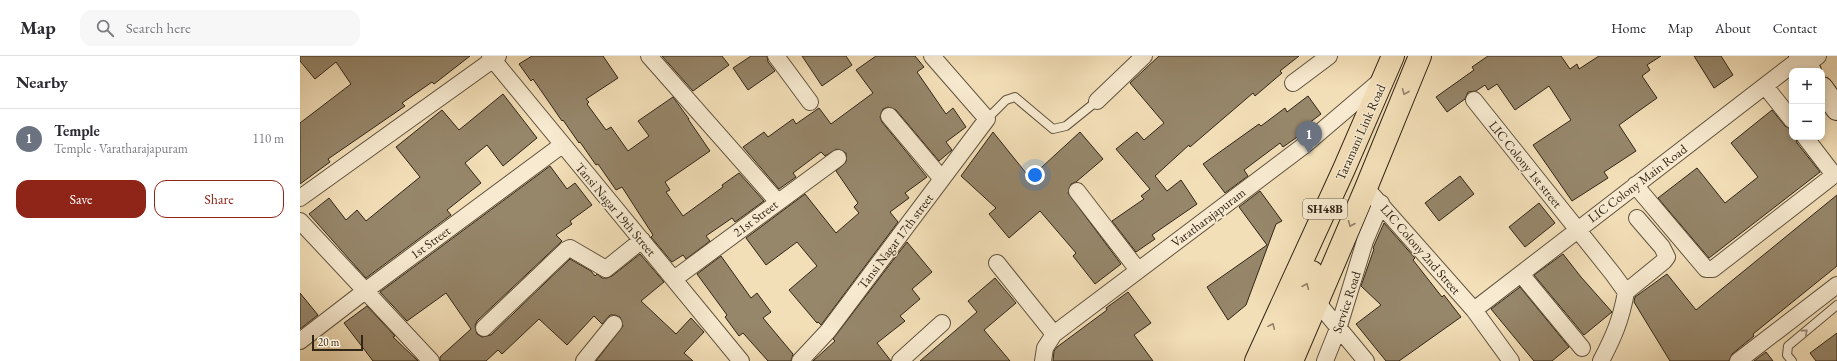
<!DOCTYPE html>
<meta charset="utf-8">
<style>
body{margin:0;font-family:"EB Garamond",serif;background:#f7f7f7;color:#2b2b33}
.controls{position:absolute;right:12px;top:12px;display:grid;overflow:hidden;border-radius:8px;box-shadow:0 2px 6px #0003}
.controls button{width:36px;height:36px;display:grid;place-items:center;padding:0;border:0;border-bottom:1px solid #e1e1e2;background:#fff;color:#2b2b33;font:20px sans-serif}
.scale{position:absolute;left:12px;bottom:10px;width:51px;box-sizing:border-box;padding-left:4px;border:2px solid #322617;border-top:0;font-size:11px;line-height:14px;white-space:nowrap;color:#322617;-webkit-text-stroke:3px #f7ead0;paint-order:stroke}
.you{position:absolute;left:735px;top:119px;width:14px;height:14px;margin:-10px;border:3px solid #fff;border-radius:50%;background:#1a73e8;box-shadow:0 0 0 6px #1a73e833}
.badge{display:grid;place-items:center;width:26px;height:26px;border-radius:50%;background:#8f2418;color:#fff;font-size:13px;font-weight:700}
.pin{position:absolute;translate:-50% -33px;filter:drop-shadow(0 1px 2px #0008)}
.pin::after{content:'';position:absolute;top:21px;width:14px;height:12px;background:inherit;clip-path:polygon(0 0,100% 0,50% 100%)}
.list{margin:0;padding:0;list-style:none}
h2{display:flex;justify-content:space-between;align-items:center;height:52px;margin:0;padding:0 16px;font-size:17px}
h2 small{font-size:13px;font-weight:400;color:#7c7c81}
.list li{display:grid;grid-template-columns:26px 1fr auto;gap:12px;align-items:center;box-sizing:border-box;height:60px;padding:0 16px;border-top:1px solid #e1e1e2}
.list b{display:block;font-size:15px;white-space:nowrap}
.list p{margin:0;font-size:13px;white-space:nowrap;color:#7c7c81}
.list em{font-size:13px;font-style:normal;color:#7c7c81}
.actions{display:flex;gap:8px;padding:12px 16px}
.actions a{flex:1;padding:9px 0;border:1px solid #8f2418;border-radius:12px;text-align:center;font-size:14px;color:#8f2418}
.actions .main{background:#8f2418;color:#fff}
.icon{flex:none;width:22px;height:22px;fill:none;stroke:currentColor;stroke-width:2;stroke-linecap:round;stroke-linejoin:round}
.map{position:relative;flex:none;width:1537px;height:305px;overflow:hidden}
header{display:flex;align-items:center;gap:24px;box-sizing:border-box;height:56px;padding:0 20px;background:#fff;border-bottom:1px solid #e1e1e2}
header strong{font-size:19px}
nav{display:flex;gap:22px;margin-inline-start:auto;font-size:14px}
.search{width:280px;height:36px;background:#f7f7f7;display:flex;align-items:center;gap:10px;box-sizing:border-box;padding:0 14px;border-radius:12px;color:#7c7c81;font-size:15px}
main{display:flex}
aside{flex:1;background:#fff}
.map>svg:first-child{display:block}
</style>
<header>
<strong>Map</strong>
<div class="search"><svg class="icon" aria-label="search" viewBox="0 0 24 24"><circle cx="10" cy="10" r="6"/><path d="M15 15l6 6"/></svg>Search here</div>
<nav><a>Home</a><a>Map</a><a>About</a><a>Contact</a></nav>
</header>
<main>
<aside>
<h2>Nearby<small></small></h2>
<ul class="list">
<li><span class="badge" style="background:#6b7280">1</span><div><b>Temple</b><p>Temple · Varatharajapuram</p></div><em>110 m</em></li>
</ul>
<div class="actions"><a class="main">Save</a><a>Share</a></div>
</aside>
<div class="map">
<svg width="1537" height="305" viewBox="0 0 1537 305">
<rect width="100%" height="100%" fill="#f2deb7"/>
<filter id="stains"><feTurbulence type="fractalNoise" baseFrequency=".005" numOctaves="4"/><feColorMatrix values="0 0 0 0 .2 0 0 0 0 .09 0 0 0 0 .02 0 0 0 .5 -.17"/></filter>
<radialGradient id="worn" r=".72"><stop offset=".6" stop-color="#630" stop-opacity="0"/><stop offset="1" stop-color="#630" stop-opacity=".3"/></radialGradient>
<path fill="#96866a" stroke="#322617" d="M0,0h170l-36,28 -2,-2 -30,21 3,3 -77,53 2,3 -30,22v-61l51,-39 -15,-22 -21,17 -15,-18z
M232,0h71l15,22 -32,21 3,3 -2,2 19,26 5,-3 17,24 21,-15 -11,-15 35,-24 16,22h-1l22,32 -45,31 5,8 -4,2 17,24 40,-29 -1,-2 17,-12 25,28 -29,21 -3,-4 -26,18 4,5 -24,18 -3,-4 -11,7 -21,-25 2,-2 -31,-48 -6,3 -18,-26 -2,1 -16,-23 -1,1 -16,-23 -1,1 -29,-42 -2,2 -12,-17z
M362,0h60l7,9 -36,26z
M451,0h16l1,6 7,9 -27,19 -15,-22z
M502,0h44l6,9 -30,21z
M576,0h39l9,11 -7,5 29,42 7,-6 13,19 -20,15 6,8 -13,11 -43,-51 -8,-3 -5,2 -3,8 2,5 45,55 -22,16 4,5 -19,14 8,10 -77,103 -3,-3 -1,1 -28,-33 28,-24 -20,-24 -31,23 -20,-27 59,-44 31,39 23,-20 -5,-6 4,-4 -22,-32 10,-9v-9l-9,-4 -12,7 -4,-4 -28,21 3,4 -17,12 -36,-42 21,-15 4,5 25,-18 3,5 23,-16 12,16 42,-31 -17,-23z
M859,0h140l-19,15 2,2 -27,23 -2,-3 -63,54 -1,-2 -34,31 12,15 14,-11 16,24 -45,31 3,4 -19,13 -24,-31 32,-22 -3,-3 9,-7 -34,-40 21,-17 7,8 20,-17 -34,-40z
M1188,0h73l9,13 7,-5 2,5 20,-13h62l-14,9 3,5 -8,6 15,22 -38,27 17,26 -32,21 4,6 -36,23 -39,-56 38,-25 -22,-34 -34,24 -18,-26 -9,6 -3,-5 -9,6 -8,1 -3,7 -18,13 -11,-15 38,-27 -2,-3z
M1394,0h27l12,19 -19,13z
M203,38l34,44 -34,28 -16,-21 -22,18 16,20 -34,27 4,5 -85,63 -57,-64 20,-16 17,22 11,-10 9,11 54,-44 -24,-30 46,-37 17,20z
M1008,40l13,18 -21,16 3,3 -20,14 -3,-4 -36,27 4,6 -23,17 -22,-29 56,-40 2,2 24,-18 2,4z
M1472,54l13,16 7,4v7h4l1,6 23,29 -111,86 -51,-60 39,-30 28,35 33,-26 -27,-34z
M693,76l37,46 50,-46 23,27 -27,23 -5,2 -3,9 53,71 -26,20 -22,-28 3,-3 -36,-42 -31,27 -20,-24 7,-6 -35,-32z
M250,110l17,23 8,-6 17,22 -22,16 2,3 -16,11 6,6 -85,80 -2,5 2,8 5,3 9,-2 79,-76 21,12 4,5 2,-2 5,4h5l5,-2 28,-22 24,28 -23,19 35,33 15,-16 13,14 -20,21 9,8h-97l27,-35 -3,-9 -5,-2h-5l-8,9 -8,-8 -27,29 -28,-26 -37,35 -4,-4 -12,11h-46v-4l31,-28 -25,-36 -39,28 -27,-29z
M1160,120l14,18 -35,27 -14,-18z
M960,135l22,30 -6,3 -30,81 -18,15 -21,-33 60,-42 -28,-38z
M1537,139v71l-84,68 1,2 -22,18 -3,7h-59l-36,-59 1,-5 32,-23 29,36z
M1239,147l16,20 -30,24 -16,-20z
M1084,167l31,35 -2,2 29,37 2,-2 17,22 -62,44h-13l-30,-37 25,-19 -20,-19 13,-37 -1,-1z
M607,186l25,30 -20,17 8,10 -20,17 5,5 -28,22 14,18h-78l22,-20 -2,-2z
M1263,198l18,23 31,35 -28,23 -50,-60z
M421,200l30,42 6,-5 14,19 -8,6 30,36 -2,7h-23l-25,-28 -4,3 -14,-19 2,-2 -30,-41z
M695,222l21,25 -32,27 26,31h-90l57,-49 -9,-11z
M1220,231l49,60 -17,14h-18l-43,-52z
M828,236l23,31 -17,12 19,26h-100l1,-10 3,-4 50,-37 -1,-2z
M0,237l18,22 -18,14z
M67,250l28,30 -2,1 25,24h-45l-29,-38z
M1537,277v28h-21l-6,-8z
M1466,296l7,9h-19z"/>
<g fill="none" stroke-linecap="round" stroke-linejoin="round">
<defs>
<path id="service" d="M687,63l19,-19 9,-3 38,32 13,-3 31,-25
M1492,305l-5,-6 1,-9 49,-41"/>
<path id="minor" d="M190,0l251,305
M349,0l128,145
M476,0l34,46
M1506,9l12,-9
M993,27l36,-27
M1465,30l27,34
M1174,44l139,174 13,18c-5,28 -12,44 -25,69
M797,45l47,-45
M589,60l53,63
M1335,129l71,84h7l121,-94 -29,-38
M1066,132l108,122 37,51
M777,135l61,79
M0,142l198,-142
M0,165l131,140
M697,207l57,71
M1221,218l61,74
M374,223l164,-121
M1326,236l38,-31 3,-4 -5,-10 -25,-29
M1017,246l49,59
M1174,254l327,-252
M184,272l82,-78 4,-2 36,21 36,-29
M0,285l65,-50 197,-146
M284,305l30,-37
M500,305l28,-30 159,-212 -55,-63
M600,305l42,-38
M743,305l2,-13 9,-14 252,-190 74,-63
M1025,305l14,-35 26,-85 16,-38
M1438,305l99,-76"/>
<path id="secondary" d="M1500,0l10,15
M1522,32l15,21"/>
<path id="primary" d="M956,305l88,-192 49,-113
M975,305l37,-89
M992,305l74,-173 54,-132"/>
</defs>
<use href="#service" stroke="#62543f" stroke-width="10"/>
<use href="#minor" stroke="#62543f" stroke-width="18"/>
<use href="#secondary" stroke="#322617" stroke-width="24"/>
<use href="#primary" stroke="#322617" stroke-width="24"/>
<use href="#service" stroke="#f7ead0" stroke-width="8"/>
<use href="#minor" stroke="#f7ead0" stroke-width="16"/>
<use href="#secondary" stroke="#f7ead0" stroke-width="22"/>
<use href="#primary" stroke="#f2deb7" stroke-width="22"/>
</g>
<defs><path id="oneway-chevron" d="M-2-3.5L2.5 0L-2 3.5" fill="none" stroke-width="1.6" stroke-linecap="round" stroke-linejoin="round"/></defs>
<g stroke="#928267">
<use href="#oneway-chevron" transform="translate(1105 36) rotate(112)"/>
<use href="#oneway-chevron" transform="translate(1051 168) rotate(113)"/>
<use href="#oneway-chevron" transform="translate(1006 230) rotate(-67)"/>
<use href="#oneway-chevron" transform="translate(972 270) rotate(-66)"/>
</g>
<use stroke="#948874" href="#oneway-chevron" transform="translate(1505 276) rotate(-40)"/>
<g text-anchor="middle" stroke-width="3" stroke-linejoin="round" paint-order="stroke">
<rect fill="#f7ead0" stroke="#6d614e" stroke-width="1" x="1003" y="143" width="44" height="20" rx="3"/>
<g font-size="12" font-weight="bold" fill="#322617">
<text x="1025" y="157">SH48B</text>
</g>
<g font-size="13" fill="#322617" stroke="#f7ead0">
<text transform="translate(1060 76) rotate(-66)" y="5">Taramani Link Road</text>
<text transform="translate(1226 108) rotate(51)" y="5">LIC Colony 1st street</text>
<text transform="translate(1337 127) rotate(-37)" y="5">LIC Colony Main Road</text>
<text transform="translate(316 153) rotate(50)" y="5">Tansi Nagar 19th Street</text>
<text transform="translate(908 161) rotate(-37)" y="5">Varatharajapuram</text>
<text transform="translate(455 162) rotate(-37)" y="5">21st Street</text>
<text transform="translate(595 185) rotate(-53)" y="5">Tansi Nagar 17th street</text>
<text transform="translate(130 186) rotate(-36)" y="5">1st Street</text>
<text transform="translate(1121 193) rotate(49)" y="5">LIC Colony 2nd Street</text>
<text transform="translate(1046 246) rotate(-72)" y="5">Service Road</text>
</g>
</g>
<rect width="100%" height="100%" filter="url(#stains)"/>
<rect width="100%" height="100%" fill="url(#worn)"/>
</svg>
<div class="controls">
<button>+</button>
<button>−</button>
</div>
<div class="scale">20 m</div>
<div class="you"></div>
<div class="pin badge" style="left:1009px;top:98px;background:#6b7280">1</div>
</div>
</main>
